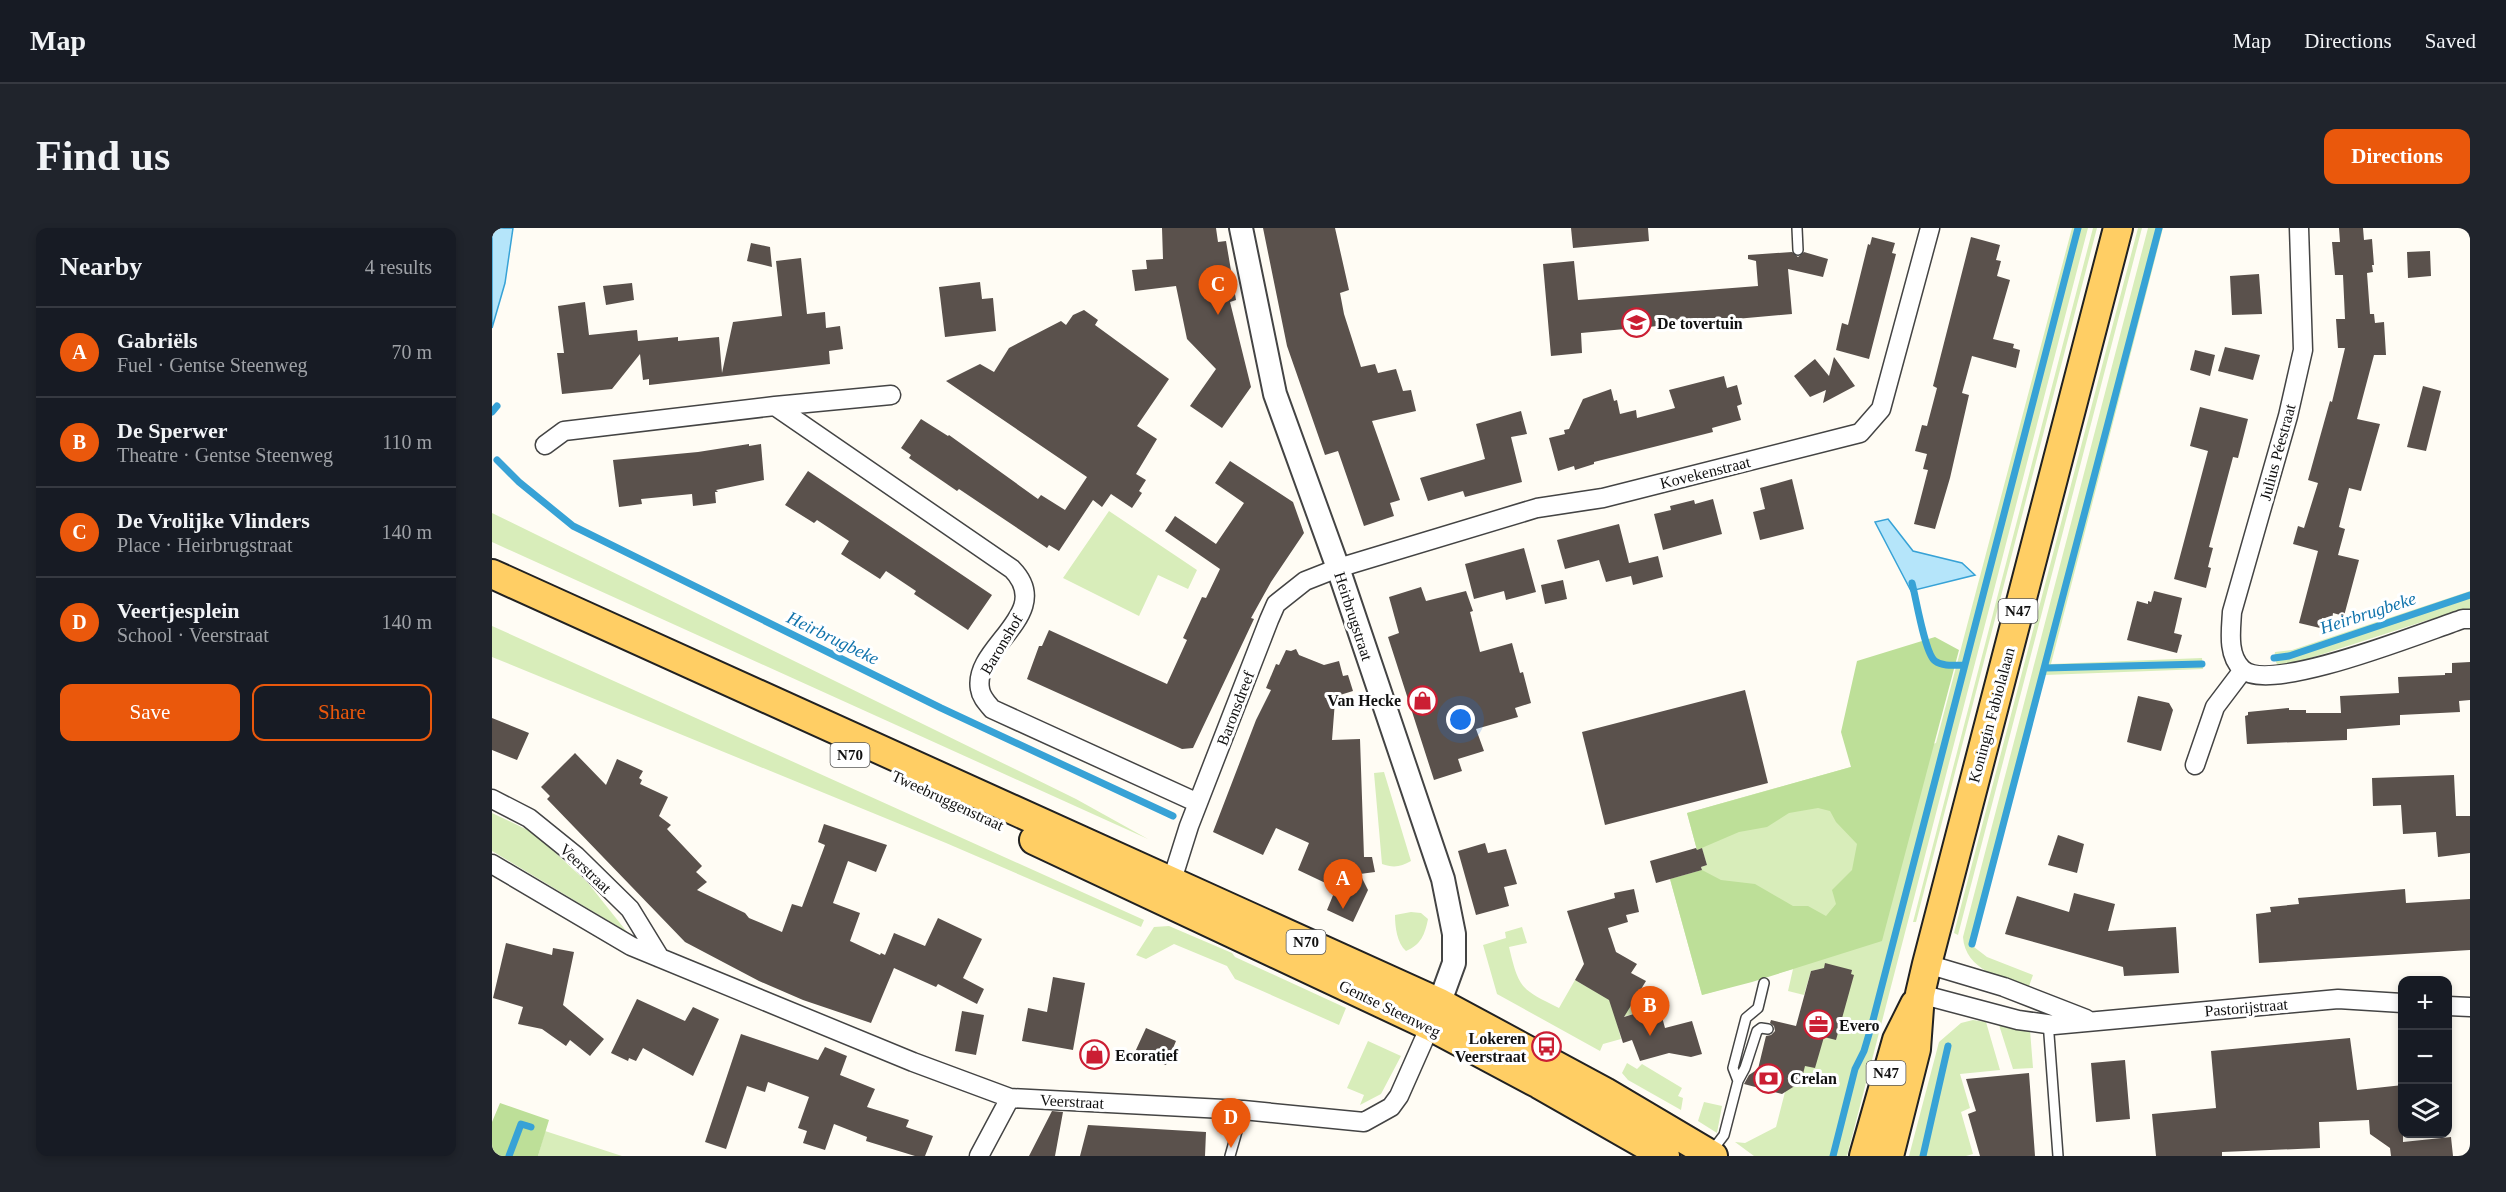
<!DOCTYPE html>
<meta charset="utf-8">
<style>
body{margin:0;font-family:Georgia,serif;background:#20242c;color:#f1f3f6}
.controls{position:absolute;right:18px;bottom:18px;display:grid;overflow:hidden;border-radius:12px;box-shadow:0 3px 9px #0003}
.controls button{width:54px;height:54px;display:grid;place-items:center;padding:0;border:0;border-bottom:2px solid #363941;background:#171b24;color:#f1f3f6;font:30px sans-serif}
.you{position:absolute;left:969px;top:492px;width:21px;height:21px;margin:-15px;border:4px solid #fff;border-radius:50%;background:#1a73e8;box-shadow:0 0 0 9px #1a73e833}
.badge{display:grid;place-items:center;width:39px;height:39px;border-radius:50%;background:#ea580c;color:#fff;font-size:20px;font-weight:700}
.pin{position:absolute;translate:-50% -50px;filter:drop-shadow(0 2px 3px #0008)}
.pin::after{content:'';position:absolute;top:32px;width:21px;height:18px;background:inherit;clip-path:polygon(0 0,100% 0,50% 100%)}
.list{margin:0;padding:0;list-style:none}
h2{display:flex;justify-content:space-between;align-items:center;height:78px;margin:0;padding:0 24px;font-size:26px}
h2 small{font-size:20px;font-weight:400;color:#9ea1a6}
.list li{display:grid;grid-template-columns:39px 1fr auto;gap:18px;align-items:center;box-sizing:border-box;height:90px;padding:0 24px;border-top:2px solid #363941}
.list b{display:block;font-size:22px;white-space:nowrap}
.list p{margin:0;font-size:20px;white-space:nowrap;color:#9ea1a6}
.list em{font-size:20px;font-style:normal;color:#9ea1a6}
.actions{display:flex;gap:12px;padding:18px 24px}
.actions a{flex:1;padding:14px 0;border:2px solid #ea580c;border-radius:12px;text-align:center;font-size:21px;color:#ea580c}
.actions .main{background:#ea580c;color:#fff}
.icon{flex:none;width:33px;height:33px;fill:none;stroke:currentColor;stroke-width:2;stroke-linecap:round;stroke-linejoin:round}
.map{position:relative;flex:none;width:1978px;height:928px;overflow:hidden;border-radius:12px}
header{display:flex;align-items:center;gap:36px;box-sizing:border-box;height:84px;padding:0 30px;background:#171b24;border-bottom:2px solid #363941}
header strong{font-size:28px}
nav{display:flex;gap:33px;margin-inline-start:auto;font-size:21px}
.intro{display:flex;align-items:center;justify-content:space-between;box-sizing:border-box;height:144px;padding:0 36px}
h1{margin:0;font-size:42px}
.button{padding:15px 27px;border-radius:12px;background:#ea580c;color:#fff;font-size:21px;font-weight:700}
main{display:flex;gap:36px;padding:0 36px}
aside{flex:1;background:#171b24;border-radius:12px;box-shadow:0 3px 9px #0003}
.map>svg:first-child{display:block}
</style>
<header>
<strong>Map</strong>
<nav><a>Map</a><a>Directions</a><a>Saved</a></nav>
</header>
<div class="intro"><h1>Find us</h1><a class="button">Directions</a></div>
<main>
<aside>
<h2>Nearby<small>4 results</small></h2>
<ul class="list">
<li><span class="badge">A</span><div><b>Gabriëls</b><p>Fuel · Gentse Steenweg</p></div><em>70 m</em></li>
<li><span class="badge">B</span><div><b>De Sperwer</b><p>Theatre · Gentse Steenweg</p></div><em>110 m</em></li>
<li><span class="badge">C</span><div><b>De Vrolijke Vlinders</b><p>Place · Heirbrugstraat</p></div><em>140 m</em></li>
<li><span class="badge">D</span><div><b>Veertjesplein</b><p>School · Veerstraat</p></div><em>140 m</em></li>
</ul>
<div class="actions"><a class="main">Save</a><a>Share</a></div>
</aside>
<div class="map">
<svg width="1978" height="928" viewBox="0 0 1978 928">
<rect width="100%" height="100%" fill="#fffcf4"/>
<path fill="#d8edba" d="M1580,0h16l-241,928h-93l-19,-14 10,1 31,-16 9,-35 38,-57 29,-59 -28,-8 -13,3 -7,24 -16,-4 5,-22 -91,26 -32,-116 32,-9 -1,-3 6,-2 -5,-16 -5,1 -10,-37 249,-70z
M1601,0h4l-181,694h-3z
M1646,0h4l-184,707 -4,-2z
M1656,0h15l-112,436 151,-6 1,11 -158,6 -71,272 13,10 46,18 -5,14c-25,-10 -63,-19 -65,-52z
M617,283l88,59 -9,19 -30,-14 -19,41 -76,-38z
M0,285l584,286 72,40 -656,-297z
M1978,363v19l-42,10 -133,43 -17,3 -4,-8 1,-6 17,-2z
M0,398l652,294 -3,7 -195,-84 -454,-186z
M892,544l27,89c-10,6 -18,7 -29,3l-8,-91z
M0,585l42,20 54,50 39,49 -135,-81z
M919,684l10,1 7,6c-3,15 -7,26 -22,32 -9,-8 -11,-24 -11,-36z
M677,698l63,27 3,4 111,51 -7,17 -104,-46 -8,-13 -53,-22 -28,15 -10,-4 18,-28z
M1030,699l5,16 -18,4c10,42 12,42 50,61l16,-28 23,13 34,10 4,10 -20,6 5,20 -18,5 -3,7 -103,-57 -14,-49 23,-7 -1,-6z
M1481,792l13,2 14,48 -40,4 10,34 -9,4 12,42 -7,2h-57l30,-114 22,-19z
M1507,797l31,5 3,38 -20,1z
M876,813l33,15 -20,38 -21,11 4,-10 -17,-7z
M1135,835l10,6 5,-5 40,24 -4,8 5,2 -2,12 -53,-30 -6,-7z
M1212,874l18,4 -5,27 -19,-12z
M53,903l77,25h-84z"/>
<path fill="#bddf98" d="M1443,409l24,13 -77,291 -130,41 -50,13 -32,-116 32,-9 19,10 34,4 38,22h15l18,10 10,-12 -4,-14 20,-20 5,-26 -21,-22 -6,-11 -12,-3 -29,5 -22,14 -28,5 -42,18 -10,-37 164,-46 -10,-35 16,-71z
M8,875l49,17 -11,36h-46v-34z"/>
<path fill="#b5e5fa" stroke="#37a2d6" stroke-width="1.5" d="M0,0h21l-8,55 -13,45z
M1396,291l25,32 49,12 13,12 -64,16 -36,-69z"/>
<g fill="none" stroke-linecap="round" stroke-linejoin="round">
<path stroke="#37a2d6" stroke-width="7" d="M0,184l5,-6
M5,232l22,22 54,44 368,182 232,108
M1420,355c4,15 13,71 23,78 8,6 20,4 29,4
M1782,430l15,-2 181,-61
M1553,440l157,-4
M1480,716l187,-716
M17,928l12,-32 10,3
M1341,928l22,-87 9,-18 8,-27 206,-796
M1431,928l25,-110"/>
</g>
<path fill="#5a514c" d="M670,0h54l2,14 8,-1 10,59 -6,2 21,85 -29,41 -32,-22 26,-37 -29,-30 -11,-53 -41,5 -3,-21 15,-1 -1,-9 17,-1z
M771,0h72l14,62 -9,3 4,21 17,53 14,-3 3,9 18,-4 7,22 8,-1 5,21 -44,10 28,79 -10,3 4,13 -30,10 -26,-75 -13,4 -38,-109z
M1079,0h77l1,13 -76,7z
M1847,0h24l1,12 8,-1 2,26h-2l1,7 -6,1 3,41h4l1,9 9,-1 2,33h-12l-17,64 23,5 -19,67 -12,-3 -10,39 6,2 -7,26 21,5 -15,56 -11,-3 -1,7 -10,-2 -2,10 -21,-5 19,-72 -25,-7 5,-18 6,2 14,-45 -10,-3 22,-79 2,1 13,-54h-7l-2,-29h9l-2,-44h-8l-3,-33h8z
M1380,9l23,6 -3,10 4,1 -27,105 -33,-9 6,-27 6,2 20,-81 2,1z
M1479,9l29,8 -4,15 5,1 -4,15 13,4 -17,59 21,5 -1,4 7,2 -4,18 -44,-12 -10,37 7,2 -19,83 -15,51 -21,-5 14,-54 -5,-1 4,-15 -12,-3 7,-26 5,1 10,-38 -4,-2z
M259,15l19,4 2,20 -25,-6z
M1938,23l1,25 -23,2 -1,-26z
M1300,24l6,5 6,-5 24,7 -5,18 -35,-8 4,45 -211,19 1,20 -31,3 -8,-92 31,-3 4,39 180,-14 -2,-25 -8,-2v-4z
M309,30l6,56 18,-2 1,16 14,-2 3,23 -14,2 1,13 -181,21v-6l-6,1 -3,-26 -28,35 -50,5 -5,-41h7l-6,-47 27,-4 4,33 48,-5 1,11 40,-4v4l41,-4 3,36 11,-51 49,-6 -6,-55z
M1767,46l3,40 -30,1 -2,-39z
M488,54l2,17 11,-1 3,33 -51,6 -6,-50z
M140,55l2,17 -28,5 -3,-19z
M592,82l14,10 -3,5 74,54 -32,47 20,13 -21,35 10,6 -7,11 3,2 -10,15 -21,-14 -9,13 -9,-7 -34,51 -10,-6 -2,3 -88,-59 -2,2 -48,-33 2,-3 -10,-7 20,-29 27,17 1,-1 89,64 3,-4 24,15 22,-33 -141,-96 34,-17 14,8 15,-24 52,-27 5,4 7,-10z
M1733,119l35,8 -7,25 -35,-9z
M1703,122l20,5 -5,21 -20,-6z
M1342,129l21,29 -32,17 3,-13 -16,7 -16,-21 21,-17 14,17z
M1232,148l3,12 10,-3 5,19 -5,2 4,14 -29,8 1,4 -119,30v2l-19,6 -1,-4 -16,5 -9,-33 16,-4 -1,-4 5,-1 14,-30 28,-10 3,12 3,-1 3,14 16,-4 1,8 38,-10 -6,-18z
M1931,158l18,5 -15,60 -19,-4z
M1708,179l48,12 -10,39 -5,-1 -24,90 4,1 -5,19 3,1 -5,20 -32,-9 34,-128 -18,-5z
M1029,183l6,23 -16,3 11,45 -57,15 -2,-6 -35,10 -8,-23 65,-19 -9,-35z
M257,216v2l12,-2 3,36 -48,10 2,2h-3l1,11 -23,3 -1,-12 -51,5 1,5 -23,3 -6,-47 85,-8z
M738,233l63,41 11,31 -33,49 -20,36 3,1 -61,129 -11,1 -155,-70 12,-33h3l7,-16 118,54 20,-44 -4,-2 19,-41 4,1 14,-29 -55,-38 10,-15 41,28 28,-41 -29,-20z
M316,243l184,124 -24,35 -54,-36 2,-3 -30,-20 -6,8 -39,-25 8,-13 -32,-21 -3,3 -29,-18z
M1300,251l12,50 -44,11 -7,-28 12,-3 -5,-21z
M1221,271l9,35 -59,16 -9,-36 17,-4 -1,-4 24,-6 1,4z
M1127,296l10,39 29,-7 5,21 -30,8 -2,-9 -25,6 -7,-22 -34,9 -8,-29z
M1032,320l12,44 -30,8 -2,-9 -30,8 -9,-35z
M1071,352l4,19 -22,5 -4,-19z
M929,359l5,14 40,-10 7,20 -3,1 10,40 32,-9 8,30 3,-1 8,31 -16,5 3,9 -42,12 8,22 -26,8 4,12 -28,9 -46,-143 11,-4 -10,-36z
M1662,363l28,7 -8,35 8,2 -5,18 -50,-13 10,-39 11,3v-3l3,1z
M804,421l3,6 25,10 15,-4 4,15 5,-1 5,16 -13,4 1,4 -6,2 -3,39 28,-1 4,118h8l3,15 -15,2 8,16 -15,32 -26,-12 9,-22 -38,-18 11,-27 -33,-15 -13,27 -50,-23 43,-112 15,-30 -5,-2 10,-24 3,1 7,-15 5,1z
M1978,434v38l-11,1 1,11 -60,3v10l-53,4v11l-100,4 -2,-28 3,-1v-3l41,-4v2h17v3h35l-1,-17 59,-3 -1,-16 47,-2v-2h7v-10z
M1253,462l23,93 -163,42 -23,-93z
M1646,468l31,7 4,7 -12,41 -34,-9z
M0,490l37,15 -12,27 -25,-10z
M83,525l31,32 11,-26 26,12 -4,7 3,2 -2,4 28,13 -9,19 12,9 -4,4 35,37 -6,6 11,10 -10,8 48,23 4,5 33,14 10,-28 10,3 23,-62 -7,-3 6,-18 63,21 -11,27 -28,-11 -15,42 27,10 -10,28 30,14 1,-2 4,2 9,-22 31,13 13,-28 44,21 -19,39 21,11 -7,15 -39,-20 -2,3 -42,-19 -23,55 -68,-23 -44,-19 -74,-39 -138,-143 3,-3 -9,-9z
M1962,547l2,41h14v37l-32,4 -2,-25 -33,2 -2,-29 -28,1 -1,-28z
M1566,607l26,9 -7,29 -29,-8z
M993,615l3,10 18,-4 11,35 -13,3 5,19 -33,9 -18,-64z
M1204,620l1,2 5,-2 5,17 -6,2 1,3 -46,13 -6,-22z
M1142,661l5,23 -13,3 2,7 -20,6 8,24 21,12 -6,9 15,8 -22,36 35,-11 6,22 27,-7 10,33 -11,3 -22,-4 -29,8 -8,-21 -9,3 -14,-43 -34,-20 9,-16 -17,-53 48,-13 -1,-5z
M1913,661l1,14 64,-4v51l-211,13 -3,-49 15,-2 -1,-5 29,-3 -1,-6z
M1582,665l41,11 -7,27 68,-4 3,46 -55,3 -1,-9 -118,-33 12,-38 52,16z
M14,715l46,12 1,-7 21,4 -11,53 41,34 -14,17 -20,-16 -4,6 -24,-17 -24,-5 5,-17 -30,-9z
M1333,735l27,7 -1,4 3,1 -18,65 -12,-3 -9,31 -10,-2 -4,16 -19,12 -38,-10 5,-9 9,-6 8,-33 5,-1 4,-4 -1,-5 -4,-3 1,-3 25,6 15,-55 13,-3z
M561,749l32,6 -12,67 -51,-9 6,-33 19,4z
M145,771l48,22 8,-14 26,12 -26,57 -50,-28 -7,13 -7,-3 -1,3 -17,-8z
M470,783l22,4 -8,40 -21,-4z
M654,800l30,13 -10,24 -31,-13z
M249,806l77,26 7,-13 22,9 -7,19 35,14 -8,18 42,13 -3,7 27,9 -8,20h-10l-49,-15 1,-4 -33,-13 -9,26 -22,-7 4,-12 -9,-3 11,-31 -41,-15 -3,10 -18,-6 -21,63 -21,-7z
M1858,810l7,52 46,-5v57l48,-5 2,19h-62l-1,-8 -20,-14 -1,-14 -50,2 1,26 -98,4v4h-66l-4,-42 64,-6 -5,-57z
M1633,832l5,59 -34,3 -5,-59z
M1537,845l6,83h-55l-12,-42 8,-3 -10,-32z
M560,883l11,1 -8,44h-26z
M596,897l118,7 -1,24h-125z"/>
<g fill="none" stroke-linecap="round" stroke-linejoin="round">
<defs>
<path id="service" d="M1305,0l1,22
M1556,793l10,135
M1246,853l7,-13 12,-37 4,-3 7,1
M1219,924l13,-17 14,-54 -5,-13 13,-50 12,-10 6,-25
M738,928l13,-46"/>
<path id="minor" d="M1807,0l4,122 -15,66 -56,196c-1,18 -5,43 10,57 28,26 184,-38 221,-50h7
M283,178l116,-11
M53,217l19,-14 211,-25 237,163c44,45 -40,78 -32,120 1,8 7,14 12,20l206,94
M1703,537l20,-58 28,-37
M0,571l37,19 47,38 54,53 30,49
M0,636l139,82 282,116 97,36 233,12 121,12 27,-15 8,-11 31,-70
M680,652l17,-54 80,-206 7,-16 29,-23 33,-13 199,-60 66,-10 257,-65 21,-24 49,-181
M1435,736l77,23 82,32
M1428,766l98,26 36,5 284,-26 64,4
M1956,778l22,1
M487,928l31,-58"/>
<path id="tertiary" d="M749,0l34,166 63,174 105,311 11,55v29l-20,55"/>
<path id="primary" d="M0,346l948,429 165,89 108,64
M542,612l396,186 109,58 126,72
M1372,928l33,-116 18,-36
M1397,928l27,-107 4,-55 7,-30 191,-736"/>
</defs>
<use href="#service" stroke="#444" stroke-width="12"/>
<use href="#minor" stroke="#444" stroke-width="21"/>
<use href="#tertiary" stroke="#444" stroke-width="26"/>
<use href="#primary" stroke="#222" stroke-width="32"/>
<use href="#service" stroke="#fff" stroke-width="9"/>
<use href="#minor" stroke="#fff" stroke-width="18"/>
<use href="#tertiary" stroke="#fff" stroke-width="22"/>
<use href="#primary" stroke="#ffce64" stroke-width="28"/>
</g>
<defs>
<symbol id="school-ring" viewBox="-11 -11 22 22"><circle r="9.5" fill="#fff" stroke="#cb1e33" stroke-width="1.5"/><path d="M0-5L7-2L0 1L-7-2ZM-4 1L0 2.5L4 1V4Q0 6-4 4Z" fill="#cb1e33"/></symbol>
<symbol id="shop-ring" viewBox="-11 -11 22 22"><circle r="9.5" fill="#fff" stroke="#cb1e33" stroke-width="1.5"/><path d="M-5-2.5h2.3a2.7 3.5 0 0 1 5.4 0H5L5.5 6h-11ZM-1.5-2.5h3a1.5 2.3 0 0 0-3 0Z" fill="#cb1e33"/></symbol>
<symbol id="office-ring" viewBox="-11 -11 22 22"><circle r="9.5" fill="#fff" stroke="#cb1e33" stroke-width="1.5"/><path d="M-6-3h4V-5.5h4V-3h4V5H-6ZM-1-4.5V-3h2v-1.5ZM-6 0V1H6V0Z" fill="#cb1e33"/></symbol>
<symbol id="bus-ring" viewBox="-11 -11 22 22"><circle r="9.5" fill="#fff" stroke="#cb1e33" stroke-width="1.5"/><path d="M-5-6H5V4H4V6H2V4H-2V6H-4V4H-5ZM-3.5-4V0h7V-4ZM-3.5 1.2v1.5H-2V1.2ZM2 1.2v1.5H3.5V1.2Z" fill="#cb1e33"/></symbol>
<symbol id="bank-ring" viewBox="-11 -11 22 22"><circle r="9.5" fill="#fff" stroke="#cb1e33" stroke-width="1.5"/><path d="M-6-4H6V4H-6ZM0-2.3a2.3 2.3 0 1 0 0 4.6a2.3 2.3 0 1 0 0-4.6Z" fill="#cb1e33"/></symbol>
</defs>
<g fill-rule="evenodd">
<use href="#school-ring" x="1128" y="78" width="33" height="33"/>
<use href="#shop-ring" x="914" y="456" width="33" height="33"/>
<use href="#office-ring" x="1310" y="780" width="33" height="33"/>
<use href="#bus-ring" x="1038" y="802" width="33" height="33"/>
<use href="#shop-ring" x="586" y="810" width="33" height="33"/>
<use href="#bank-ring" x="1260" y="834" width="33" height="33"/>
</g>
<g text-anchor="middle" stroke-width="6" stroke-linejoin="round" paint-order="stroke">
<g fill="#fff" stroke="#585858" stroke-width="1.5">
<rect x="1506.5" y="371" width="39" height="24" rx="4.5"/>
<rect x="338.5" y="515" width="39" height="24" rx="4.5"/>
<rect x="794.5" y="702" width="39" height="24" rx="4.5"/>
<rect x="1374.5" y="833" width="39" height="24" rx="4.5"/>
</g>
<g font-size="15" font-weight="bold" fill="#111">
<text x="1526" y="388">N47</text>
<text x="358" y="532">N70</text>
<text x="814" y="719">N70</text>
<text x="1394" y="850">N47</text>
</g>
<g font-size="16" font-weight="bold" fill="#111" stroke="#fff" text-anchor="start">
<text x="1165" y="101">De tovertuin</text>
<text x="909" y="478" text-anchor="end">Van Hecke</text>
<text x="1347" y="803">Evero</text>
<text x="1034" y="816" text-anchor="end">Lokeren<tspan x="1034" dy="18">Veerstraat</tspan></text>
<text x="623" y="833">Ecoratief</text>
<text x="1298" y="856">Crelan</text>
</g>
<g font-size="16" fill="#111" stroke="#fff">
<text transform="translate(1785 224) rotate(-75)" y="6">Julius Péestraat</text>
<text transform="translate(1213 244) rotate(-14)" y="6">Kovekenstraat</text>
<text transform="translate(862 388) rotate(72)" y="6">Heirbrugstraat</text>
<text transform="translate(509 416) rotate(-59)" y="6">Baronshof</text>
<text transform="translate(743 480) rotate(-69)" y="6">Baronsdreef</text>
<text transform="translate(1499 487) rotate(-75)" y="6">Koningin Fabiolalaan</text>
<text transform="translate(456 572) rotate(25)" y="6">Tweebruggenstraat</text>
<text transform="translate(94 640) rotate(43)" y="6">Veerstraat</text>
<text transform="translate(1754 779) rotate(-5)" y="6">Pastorijstraat</text>
<text transform="translate(898 780) rotate(26)" y="6">Gentse Steenweg</text>
<text transform="translate(580 873) rotate(3)" y="6">Veerstraat</text>
</g>
<g font-size="18" font-style="italic" fill="#1073ac" stroke="#fff">
<text transform="translate(1876 385) rotate(-18)" y="6">Heirbrugbeke</text>
<text transform="translate(341 410) rotate(26)" y="6">Heirbrugbeke</text>
</g>
</g>
</svg>
<div class="controls">
<button>+</button>
<button>−</button>
<button><svg class="icon" aria-label="layers" viewBox="0 0 24 24"><path d="M12 4l9 5-9 5-9-5zM3 14l9 5 9-5"/></svg></button>
</div>
<div class="you"></div>
<div class="pin badge" style="left:851px;top:681px">A</div>
<div class="pin badge" style="left:1158px;top:808px">B</div>
<div class="pin badge" style="left:726px;top:87px">C</div>
<div class="pin badge" style="left:739px;top:920px">D</div>
</div>
</main>
